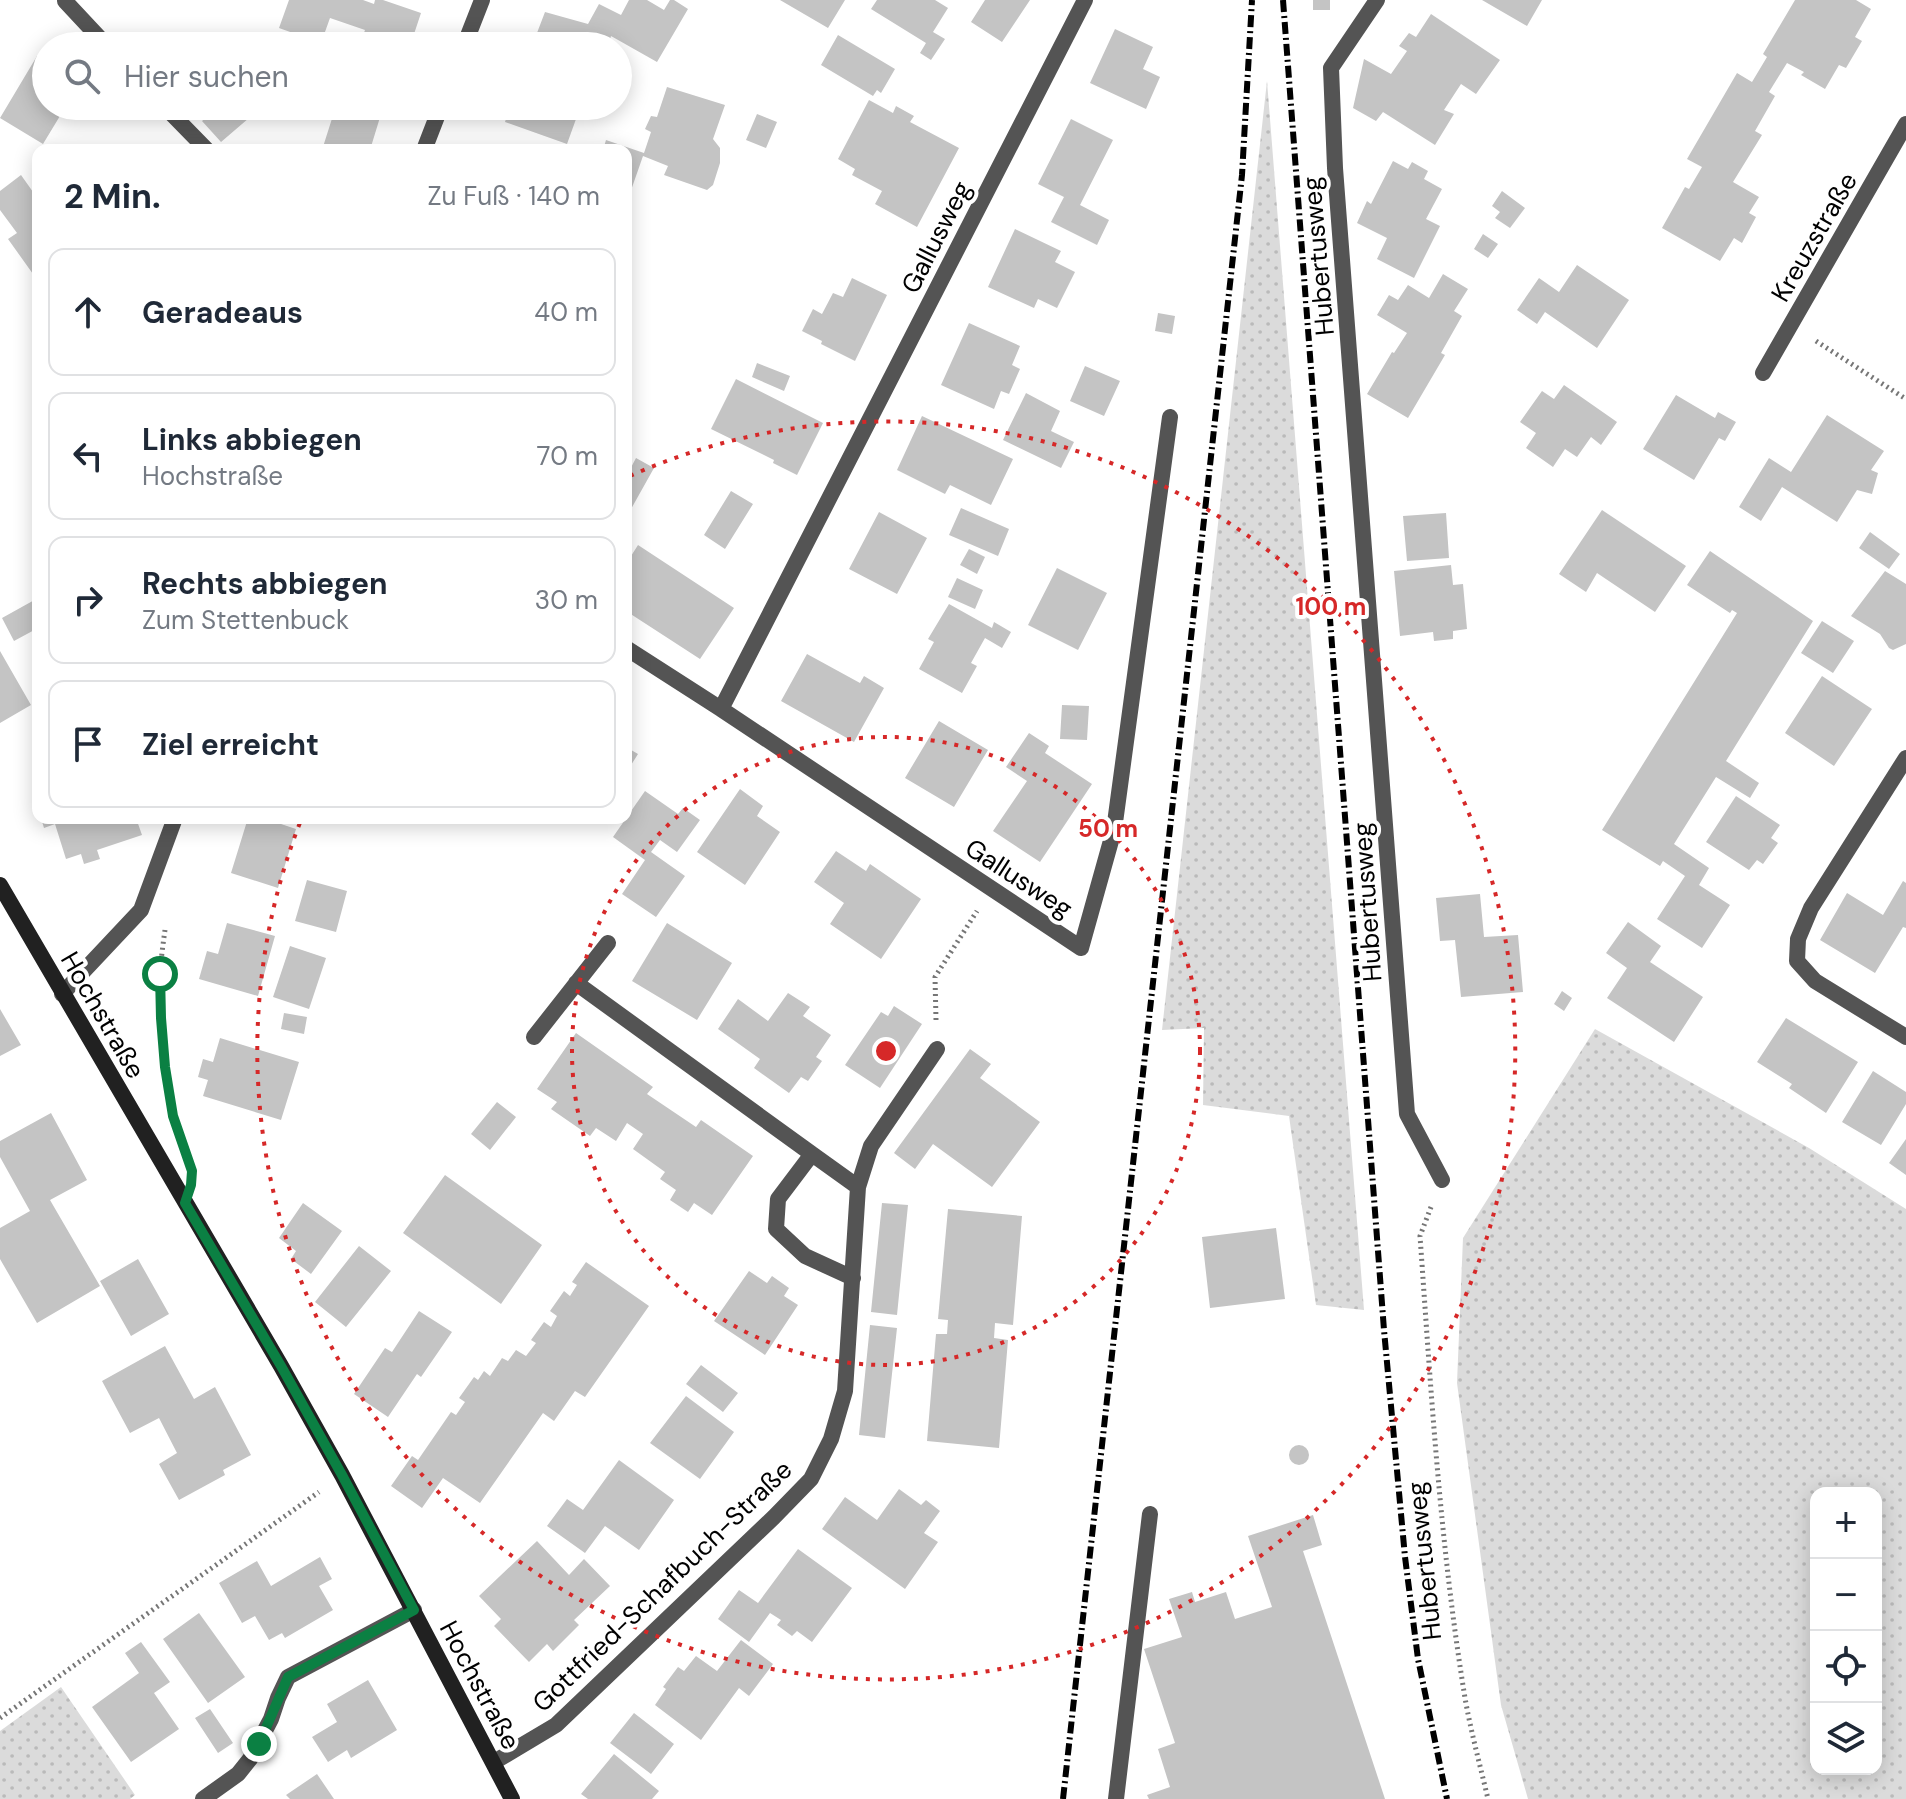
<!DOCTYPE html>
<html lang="de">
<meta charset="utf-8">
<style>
body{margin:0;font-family:"DM Sans",sans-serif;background:#f2f2f3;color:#1f2937}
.controls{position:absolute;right:24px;bottom:24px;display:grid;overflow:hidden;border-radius:16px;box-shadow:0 4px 20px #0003}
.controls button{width:72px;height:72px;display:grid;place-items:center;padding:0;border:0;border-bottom:2px solid #e0e1e3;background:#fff;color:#1f2937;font:40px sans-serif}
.stop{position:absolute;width:24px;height:24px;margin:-18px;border:6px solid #0b8043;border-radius:50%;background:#fff}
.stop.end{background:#0b8043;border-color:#fff;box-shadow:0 2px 8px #0008}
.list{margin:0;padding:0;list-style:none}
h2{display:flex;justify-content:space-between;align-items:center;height:104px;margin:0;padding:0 32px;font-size:34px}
h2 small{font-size:26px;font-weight:400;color:#747a83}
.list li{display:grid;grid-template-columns:52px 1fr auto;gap:24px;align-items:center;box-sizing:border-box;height:128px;margin:0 16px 16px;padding:0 16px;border:2px solid #e0e1e3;border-radius:16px}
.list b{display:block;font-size:30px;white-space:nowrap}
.list p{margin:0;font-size:26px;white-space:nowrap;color:#747a83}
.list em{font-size:26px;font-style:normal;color:#747a83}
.icon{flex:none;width:44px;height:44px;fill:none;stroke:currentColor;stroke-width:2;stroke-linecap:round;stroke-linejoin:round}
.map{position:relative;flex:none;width:1906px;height:1799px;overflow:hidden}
.search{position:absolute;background:#fff;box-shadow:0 4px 20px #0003;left:32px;top:32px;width:600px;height:88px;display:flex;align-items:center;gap:20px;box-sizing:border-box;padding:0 28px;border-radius:44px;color:#747a83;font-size:30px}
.panel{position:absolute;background:#fff;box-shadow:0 4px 20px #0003;left:32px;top:144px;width:600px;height:680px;border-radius:16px}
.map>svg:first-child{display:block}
</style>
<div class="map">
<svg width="1906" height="1799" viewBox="0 0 1906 1799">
<defs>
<pattern id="grass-dots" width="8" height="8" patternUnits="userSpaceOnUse" patternTransform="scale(2)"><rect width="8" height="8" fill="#dbdbdb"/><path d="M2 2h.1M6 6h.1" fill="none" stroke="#bababa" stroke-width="1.8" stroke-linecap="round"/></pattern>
</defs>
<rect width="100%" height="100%" fill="#fff"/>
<path fill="url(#grass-dots)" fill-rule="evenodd" d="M1267,81l97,1229 -48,-5 -27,-189 -86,-11 1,-77 -42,2z
M1595,1029l214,119 97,61v590h-378l-27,-94 -44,-322 6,-145zM1876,1493v276h-60v-276z
M61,1687l74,108 -5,4h-130v-68z"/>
<path fill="#c4c4c4" d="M289,0h74l11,4 1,-4h8l38,13 -11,33h-51l6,-16 -35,-12 -9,25 -42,-15z
M629,0h18l17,10 6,-10h4l14,9 -31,53 -46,-26 -3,10h-76l13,-34 43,12 11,-20 22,11z
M780,0h65l-17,28z
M877,0h58l13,8 -15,24 12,7 -14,21 -11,-7 6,-10 -55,-34z
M985,0h45l-28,42 -31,-20z
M1313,0h17v10h-17z
M1482,0h60l-15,26z
M1795,0h61l15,9 -16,28 7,4 -16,27 -7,-3 -14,24 -24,-14 3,-3 -17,-9 -18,29 6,4 -20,35 7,4 -29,47 26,15 -10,16 7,4 -14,26 -8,-5 -14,23 -58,-33 23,-41 4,2 13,-22 -15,-8 50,-86 15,9 15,-25 -4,-3z
M1431,14l69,46 -24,34 -15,-10 -17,26 10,4 -19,31 -52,-33 -7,9 -23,-13 11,-49 27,15 16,-23 -8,-5 10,-13 7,4z
M1115,29l38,18 -10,22 17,8 -14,32 -56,-26z
M838,35l57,34 -14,24 -4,-3 -4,6 -52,-31z
M37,56l9,5v45h20l-23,38 -43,-26z
M667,87l58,18 -12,34 7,9v15l-7,22 -6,5 -43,-15 4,-9 -25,-10 -14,40 -3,-1v-45h-23l3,-10 38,13 7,-21 -6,-3 6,-13 6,1z
M869,100l24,13 3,-7 18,10 -4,6 49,26 -42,79 -42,-23 7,-13 -30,-16 3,-6 -17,-10z
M219,106h21l9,12 -28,24 -19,-21z
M290,106h30l-4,12 -27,-10z
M336,106h17l28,8 -11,36h-48z
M510,106h78l-1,4 -7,-2 -13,36 -62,-22z
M757,114l20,8 -11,26 -20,-8z
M1071,119l42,21 -33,65 29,15 -12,25 -46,-23 13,-25 -26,-13z
M1393,161l15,8 4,-7 16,9 -4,8 18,10 -16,30 14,7 -26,52 -37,-19 10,-21 -30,-15 10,-22 4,3z
M21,175l17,24v82l-30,-42 9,-6 -17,-23v-19z
M1502,191l23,17 -15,20 -15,-10 5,-6 -8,-6z
M1015,229l46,22 -6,11 20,10 -18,36 -19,-9 -4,9 -46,-21z
M1483,234l15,10 -10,14 -14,-9z
M1577,265l52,35 -32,48 -52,-36 -8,12 -20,-14 22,-32 20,14z
M1443,274l25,15 -14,22 8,5 -21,37 4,2 -37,63 -41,-24 25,-42 2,1 13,-20 -30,-18 12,-20 9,5 10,-15 21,13z
M852,278l35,17 -32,66 -34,-17 1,-3 -20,-10 11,-22 9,5 11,-21 10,4z
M1158,313l17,3 -3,18 -17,-3z
M969,323l51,23 -8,19 8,4 -11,25 -8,-3 -7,18 -53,-24z
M757,363l33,13 -6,15 -32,-14z
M1085,366l35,15 -16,35 -34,-15z
M736,379l87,44 -26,52 -24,-12 1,-3 -63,-31z
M1564,385l53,37 -16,23 -10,-8 -14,20 -12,-8 -12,18 -27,-19 10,-15 -16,-11 22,-31 12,8z
M1026,393l34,18 -9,20 23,11 -13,26 -58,-28z
M1676,395l39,23 3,-6 18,10 -11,19 -6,-3 -25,42 -51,-31z
M1827,415l57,36 -13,19 7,3 -6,21 -15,-4 -20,32 -55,-35 -21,34 -22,-14 30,-49 22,14z
M922,416l91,43 -22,46 -41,-20 -5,9 -48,-24z
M636,458l18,10 -28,50v-41z
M731,491l22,13 -28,45 -21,-14z
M961,508l48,21 -11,27 -49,-21z
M1602,510l84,56 -31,46 -58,-39 -11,19 -27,-18z
M879,512l48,26 -30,56 -48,-25z
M1446,513l3,45 -42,3 -4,-45z
M1870,532l30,22 -11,15 -30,-21z
M638,545l96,63 -34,51 -74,-48v-47z
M969,549l16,8 -8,17 -17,-9z
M1710,551l103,70 -87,140 33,22 -9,15 -34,-21 -42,67 35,24 -10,17 31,20 -28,43 -45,-29 28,-43 -22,-15 -3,5 -58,-36 135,-217 -5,-3 -2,3 -43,-28z
M1451,565l2,20 10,-1 4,45 -14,2v8l-19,2 -1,-9 -33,4 -6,-65z
M1057,568l50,25 -29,57 -50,-25z
M1885,571l21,13v60l-13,6 -4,-2 -9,-14 -29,-18z
M957,578l26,12 -8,19 -27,-12z
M38,598v30l-24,13 -12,-23z
M949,604l43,24 2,-6 17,10 -9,16 -17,-10 -14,25 6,3 -15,27 -43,-24 15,-27 -6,-3z
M1822,621l32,20 -21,32 -32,-20z
M0,651l31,54 -31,18z
M807,654l53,29 4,-7 20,12 -30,54 -73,-41z
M1822,676l50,33 -38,57 -49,-33z
M1062,705l27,1 -2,34 -27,-1z
M939,721l49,29 -34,57 -49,-29z
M1029,733l20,13 -4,7 47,31 -52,78 -47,-31 34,-50 -21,-14z
M626,747l12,7 -12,19z
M740,789l23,17 -6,10 23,16 -35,53 -48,-33z
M645,791l33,23 5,-6 17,12 -23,32 -17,-12 -9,12 34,24 -29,41 -34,-23 23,-34 -32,-23z
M1736,796l44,29 -9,13 7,5 -15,21 -6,-4 -8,10 -43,-28z
M41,818h95l6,17 -45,15 3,9 -16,5 -3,-10 -15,5 -11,-35 -11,4z
M248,818h15l33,11 -18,59 -47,-15z
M836,851l30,20 4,-7 51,35 -40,60 -51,-35 14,-21 -30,-21z
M307,880l40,11 -11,41 -41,-11z
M1903,881l3,2v45l-3,-1 -28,46 -55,-33 27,-47 36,22z
M1480,894l4,43 34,-2 5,57 -62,5 -6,-57 -15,1 -4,-43z
M1628,922l33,24 -11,16 53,35 -29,45 -67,-44 20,-30 -21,-15z
M227,923l48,13 -17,60 -59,-17 8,-28 11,3z
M667,923l65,40 -35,57 -65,-39z
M290,946l36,12 -17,51 -36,-12z
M1562,991l10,7 -8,13 -10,-7z
M788,993l22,14 -7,9 28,19 -15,22 6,4 -14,20 -7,-4 -12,16 -35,-25 6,-9 -42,-30 20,-30 30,22z
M894,1006l28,18 -42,64 -35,-23 36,-53 7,4z
M0,1009l21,36 -21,11z
M284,1013l23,4 -3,17 -23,-5z
M1786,1018l72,44 -32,51 -37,-25 3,-4 -35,-22z
M576,1033l77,54 -6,7 49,33 5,-7 52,36 -41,59 -18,-12 -6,9 -18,-12 6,-10 -16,-11 5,-7 -32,-23 10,-15 -16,-11 -11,18 -20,-13 -6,8 -39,-27 6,-7 -20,-13z
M220,1038l79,24 -18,58 -78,-24 5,-16 -10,-3 5,-18 10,3z
M970,1049l21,15 -11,14 60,44 -48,65 -59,-43 -18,25 -21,-16z
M1873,1071l33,21v12l-25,41 -39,-23z
M497,1102l19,15 -26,33 -19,-16z
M51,1113l36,67 -37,20 50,86 -63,37 -37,-64v-31l30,-17 -30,-54v-16z
M1906,1139v36l-17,-12z
M445,1175l97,70 -41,59 -98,-71z
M303,1203l39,28 -31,43 -20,-15 5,-8 -17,-13z
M882,1203l26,2 -11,110 -26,-3z
M948,1209l74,7 -9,109 -18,-2 -1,15 14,2 -9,108 -72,-7 9,-107h11l1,-14 -10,-1z
M1276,1228l9,71 -75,9 -8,-71z
M359,1246l32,25 -45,56 -31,-25z
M138,1259l31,55 -38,22 -31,-55z
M586,1262l63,44 -64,91 -10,-6 -21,30 -11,-8 -63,90 -37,-25 -21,30 -31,-22 21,-30 6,4 33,-48 5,3 9,-13 -6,-4 15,-21 4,3 6,-9 6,5 12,-18 6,3 8,-11 10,6 10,-13 -5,-3 13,-18 7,5 6,-11 -7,-5 14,-20 6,5 7,-11 -5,-3z
M749,1271l18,12 5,-7 17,12 -5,8 14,9 -33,50 -51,-34z
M419,1311l33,21 -31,45 -4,-3 -29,43 -34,-23 31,-46 7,4z
M870,1325l27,3 -12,110 -26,-3z
M165,1346l29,53 21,-12 36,68 -28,15 2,5 -46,25 -20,-36 18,-11 -18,-35 -29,15 -28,-52z
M701,1365l37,28 -15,19 -37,-28z
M686,1396l48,36 -34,47 -50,-36z
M1289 1455a10 10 0 1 1 20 0a10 10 0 1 1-20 0Z
M619,1460l55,40 -35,50 -34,-24 -20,27 -38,-27 20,-27 16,11z
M899,1489l22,16 5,-5 14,11 -16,22 14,9 -33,47 -83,-60 23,-32 32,23z
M1313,1515l9,30 -19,6 82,248h-236l-2,-4 23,-8 -12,-38 17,-6 -31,-94 38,-12 -13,-38 23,-7 3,10 31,-10 9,27 37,-12 -24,-71z
M537,1541l32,34 15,-16 26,27 -36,34 5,5 -26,26 -6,-7 -18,18 -35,-36 7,-7 -22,-23z
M798,1549l54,39 -40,54 -15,-11 -5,5 -15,-11 4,-5 -11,-7 -21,29 -31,-23 21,-29 19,13z
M320,1557l12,22 -13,7 14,24 -48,28 -3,-5 -13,7 -14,-24 -13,7 -23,-40 38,-22 14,25z
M199,1613l46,64 -37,26 -45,-64z
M741,1640l32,24 -24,32 -10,-8 -38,52 -46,-35 11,-16 -3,-2 15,-20 6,4 12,-15 21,15z
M141,1642l29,40 -16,11 25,36 -48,33 -39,-55 47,-34 -14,-20z
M368,1680l29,50 -46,28 -4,-8 -19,12 -16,-25 25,-15 -10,-18z
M210,1709l23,34 -15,10 -23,-35z
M634,1713l40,31 -23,30 -41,-31z
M614,1754l45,37 -7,8h-64l-7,-5z
M317,1774l17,25h-44l-4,-4z"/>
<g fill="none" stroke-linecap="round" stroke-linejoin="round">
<path stroke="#767676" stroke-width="5" stroke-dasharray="2 4" stroke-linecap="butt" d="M1816,341l90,58
M165,930c-2,14 -4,29 -5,44 -2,47 4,98 14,144
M936,1020l-1,-43 42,-66
M1431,1207l-11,29c11,154 20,309 45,462 6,34 15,67 23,101
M0,1718l319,-226"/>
<path stroke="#545454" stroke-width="16" d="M1116,1799l34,-285"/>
<path stroke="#545454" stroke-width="16" d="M1377,0l-46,68 4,100 72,946 35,66
M65,1l42,45
M464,46l18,-46
M164,106l43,44
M424,150l17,-44
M1763,373l143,-249
M626,648l95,61 364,-709
M721,709l360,239 33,-118 56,-413
M1906,758l-95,150 -13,31 -1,22 18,20 91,56
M576,983l236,171
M62,994l79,-84 34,-92
M534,1037l74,-94
M853,1278l-48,-22 -29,-27 2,-30 34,-45 46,33
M494,1762l62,-37 218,-208 37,-38 20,-40 14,-48 13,-204 13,-41 66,-97
M203,1799l35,-25 12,-15 21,-40 7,-21 10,-21 126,-67"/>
<path stroke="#212121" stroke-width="16" d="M0,885l281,481 61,109 170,324"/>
<path stroke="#000" stroke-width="6" stroke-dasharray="12 4 2 4" stroke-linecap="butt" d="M1283,0l101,1330 21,227 13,102 29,140
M1063,1799l179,-1624 10,-175"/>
</g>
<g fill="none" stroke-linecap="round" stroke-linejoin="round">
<path stroke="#0b8043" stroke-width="10" d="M160,974l1,44 4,49 8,49 19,55 -1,14 -6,18 96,163 61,109 72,135 -126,67 -29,67"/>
</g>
<g fill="none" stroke="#d62828" stroke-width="4" stroke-dasharray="4 8">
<circle cx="886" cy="1051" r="314"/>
<path d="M630 476A629 629 0 1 1 301 820"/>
</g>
<g text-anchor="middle" stroke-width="8" stroke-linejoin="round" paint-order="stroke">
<g font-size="26" fill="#000" stroke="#fff">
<text transform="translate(936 237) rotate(-63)" y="9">Gallusweg</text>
<text transform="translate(1814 237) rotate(-60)" y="9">Kreuzstraße</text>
<text transform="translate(1318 256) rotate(-95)" y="9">Hubertusweg</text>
<text transform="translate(1019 878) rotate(33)" y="9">Gallusweg</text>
<text transform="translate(1367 902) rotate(-94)" y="9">Hubertusweg</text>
<text transform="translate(103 1015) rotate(60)" y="9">Hochstraße</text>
<text transform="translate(1424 1561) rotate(-96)" y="9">Hubertusweg</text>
<text transform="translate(662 1586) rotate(-44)" y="9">Gottfried-Schafbuch-Straße</text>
<text transform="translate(480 1685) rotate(62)" y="9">Hochstraße</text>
</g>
</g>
<circle cx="886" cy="1051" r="12" fill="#d62828" stroke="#fff" stroke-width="4"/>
<g font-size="24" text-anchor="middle" font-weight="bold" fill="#d62828" stroke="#fff" stroke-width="8" stroke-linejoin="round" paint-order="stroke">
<text x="1331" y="615">100 m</text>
<text x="1108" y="837">50 m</text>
</g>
</svg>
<div class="controls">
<button>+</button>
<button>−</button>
<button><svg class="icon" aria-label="locate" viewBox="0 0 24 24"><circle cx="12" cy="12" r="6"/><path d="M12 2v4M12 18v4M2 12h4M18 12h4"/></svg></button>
<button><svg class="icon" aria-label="layers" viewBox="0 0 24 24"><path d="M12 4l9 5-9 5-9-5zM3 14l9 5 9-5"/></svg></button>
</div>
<div class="stop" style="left:160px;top:974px"></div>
<div class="stop end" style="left:259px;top:1744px"></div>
<div class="search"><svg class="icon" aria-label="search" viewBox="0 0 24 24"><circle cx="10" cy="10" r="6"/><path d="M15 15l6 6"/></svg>Hier suchen</div>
<section class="panel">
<h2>2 Min.<small>Zu Fuß · 140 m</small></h2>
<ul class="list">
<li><svg class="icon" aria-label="ahead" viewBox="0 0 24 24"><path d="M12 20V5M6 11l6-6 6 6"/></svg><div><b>Geradeaus</b></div><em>40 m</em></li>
<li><svg class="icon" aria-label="left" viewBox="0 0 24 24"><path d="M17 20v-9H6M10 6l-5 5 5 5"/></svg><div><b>Links abbiegen</b><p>Hochstraße</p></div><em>70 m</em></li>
<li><svg class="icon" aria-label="right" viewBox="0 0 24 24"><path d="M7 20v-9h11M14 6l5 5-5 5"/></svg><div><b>Rechts abbiegen</b><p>Zum Stettenbuck</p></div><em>30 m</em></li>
<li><svg class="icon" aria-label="arrive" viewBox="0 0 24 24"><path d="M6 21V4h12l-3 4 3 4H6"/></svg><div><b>Ziel erreicht</b></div></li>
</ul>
</section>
</div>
